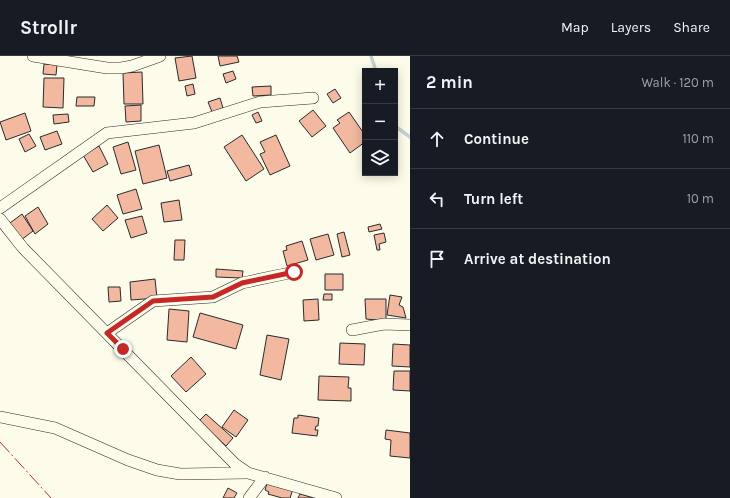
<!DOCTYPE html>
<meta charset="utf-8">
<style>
body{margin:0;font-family:Karla,sans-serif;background:#242831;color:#f1f3f6}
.controls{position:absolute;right:12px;top:12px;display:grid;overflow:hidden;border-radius:0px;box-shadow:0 2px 10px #0003}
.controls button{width:36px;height:36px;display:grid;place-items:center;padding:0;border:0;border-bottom:1px solid #363941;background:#171b24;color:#f1f3f6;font:20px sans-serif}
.stop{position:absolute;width:12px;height:12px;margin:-9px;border:3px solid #c62828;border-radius:50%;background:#fff}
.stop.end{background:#c62828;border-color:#fff;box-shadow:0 1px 4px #0008}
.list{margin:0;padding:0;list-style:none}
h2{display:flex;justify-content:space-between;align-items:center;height:52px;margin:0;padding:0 16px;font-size:17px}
h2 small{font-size:13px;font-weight:400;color:#9ea1a6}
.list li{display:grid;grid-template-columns:26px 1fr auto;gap:12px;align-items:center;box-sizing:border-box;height:60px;padding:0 16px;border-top:1px solid #363941}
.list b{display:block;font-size:15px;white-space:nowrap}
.list em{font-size:13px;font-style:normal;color:#9ea1a6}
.icon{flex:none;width:22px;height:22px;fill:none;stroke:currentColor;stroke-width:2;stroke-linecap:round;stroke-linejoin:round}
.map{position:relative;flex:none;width:410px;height:442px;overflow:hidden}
header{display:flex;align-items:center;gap:24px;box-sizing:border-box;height:56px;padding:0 20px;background:#171b24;border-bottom:1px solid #363941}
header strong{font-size:19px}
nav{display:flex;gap:22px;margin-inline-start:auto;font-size:14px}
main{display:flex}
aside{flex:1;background:#171b24}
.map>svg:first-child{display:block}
</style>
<header>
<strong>Strollr</strong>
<nav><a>Map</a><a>Layers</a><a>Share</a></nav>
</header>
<main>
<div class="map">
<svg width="410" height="442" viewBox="0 0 410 442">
<rect width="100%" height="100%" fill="#fdfbea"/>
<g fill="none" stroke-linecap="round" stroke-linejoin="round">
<path stroke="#c7d0d0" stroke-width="3.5" d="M371,0l5,15
M395,70l15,11"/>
</g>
<path fill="#f2b8a0" stroke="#2b2b2b" d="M192,0l4,22 -17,3 -4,-23z
M218,0h19l2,6 -19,4z
M44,8l13,1 -1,10 -13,-1z
M233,15l3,8 -10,4 -3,-9z
M142,16l1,32h-19l-1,-31z
M44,22h20l-1,30 -20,-1z
M193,28l2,10 -8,2 -2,-10z
M271,30v9l-18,1 -1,-9z
M335,33l6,9 -8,5 -6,-9z
M77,41h18l-1,9h-18z
M220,42l3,10 -11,4 -4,-10z
M141,49v16l-15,1 -1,-16z
M313,54l13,16 -14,11 -13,-16z
M258,56l4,9 -6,2 -4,-8z
M349,56l16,23v7l-15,11 -17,-25 7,-5 -3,-3z
M25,57l6,18 -25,9 -6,-18z
M68,58l1,8 -15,2 -1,-9z
M57,75l5,13 -17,6 -5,-13z
M29,78l7,12 -11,6 -6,-13z
M242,79l22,34 -18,12 -22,-34z
M276,79l14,31 -20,9 -10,-21 5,-2 -5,-10z
M128,86l8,28 -15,4 -8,-27z
M159,89l8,33 -24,6 -8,-33z
M99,90l9,18 -15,8 -10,-17z
M189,109l3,10 -22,6 -3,-10z
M136,133l6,20 -19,5 -6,-19z
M179,144l3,20 -18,2 -3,-19z
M107,149l11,13 -15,13 -11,-12z
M38,151l10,17 -13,10 -10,-18z
M22,158l11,17 -12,9 -11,-17z
M142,160l5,17 -16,5 -6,-18z
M380,168l2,5 -13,3 -1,-5z
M344,176l6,23 -8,2 -5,-23z
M384,177l2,9 -7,2 1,6h-3l-3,-15z
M328,178l6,21 -18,5 -6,-21z
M175,184h10l-1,20h-10z
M302,185l6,19 -21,6 -4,-15 4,-1 -1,-4z
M216,213l27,2 -1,7 -26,-1z
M325,218h18v16h-18z
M155,223l2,19 -26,2 -1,-18z
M108,231h12l1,14 -12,1z
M324,238h8v6h-9z
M390,239l12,2 -3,8 4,2 3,11 -19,-3z
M318,243l1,21 -15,1 -1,-21z
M365,243h21v22l-20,-2z
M169,253l20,2 -2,31 -20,-2z
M200,257l43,12 -7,24 -43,-12z
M267,279l22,4 -8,41 -21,-5z
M340,287l25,1 -1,21 -25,-1z
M393,288l17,1v22l-18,-1z
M191,301l15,17 -20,18 -15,-16z
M394,315h16v20l-17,-1z
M319,320l30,1 -1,11h3v13l-33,-1z
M234,354l14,10 -12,17 -14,-10z
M206,358l27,24 -7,8 -27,-25z
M298,359l21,3 -1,8h-2l-1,4h3l-1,6 -25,-3 2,-15h4z
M386,374l24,3v25l-20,-2 1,-16 -6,-1z
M268,424l25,9 -3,9h-8l-14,-4 1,-2 -4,-2z
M228,432l9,5 -3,5h-11z
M300,438l14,4h-16z"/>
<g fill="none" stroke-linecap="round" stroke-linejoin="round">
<defs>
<path id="minor" d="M33,0l74,12h14l11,-2 28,-10
M0,152l107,-75 87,-10 66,-21 53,-4
M0,163l23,29 212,216 13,9 88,25
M352,274l32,-6 26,1
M107,277l46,-32 60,-4 29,-14 52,-11
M0,361l55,11 73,32 29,10 23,4 67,-1
M249,442l16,-21"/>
</defs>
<use href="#minor" stroke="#2b2b2b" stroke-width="12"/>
<use href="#minor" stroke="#fdfbea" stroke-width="11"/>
<path stroke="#c62828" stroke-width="1" stroke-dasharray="14 3 2 3" stroke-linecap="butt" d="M0,386l51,56"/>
</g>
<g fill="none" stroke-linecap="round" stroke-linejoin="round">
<path stroke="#c62828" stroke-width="5" d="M123,293l-16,-16 46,-32 60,-4 29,-14 52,-11"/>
</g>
</svg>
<div class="controls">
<button>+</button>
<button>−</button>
<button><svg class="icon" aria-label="layers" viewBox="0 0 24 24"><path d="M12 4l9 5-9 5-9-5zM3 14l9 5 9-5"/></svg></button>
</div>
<div class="stop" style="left:294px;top:216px"></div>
<div class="stop end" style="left:123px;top:293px"></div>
</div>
<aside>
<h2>2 min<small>Walk · 120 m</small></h2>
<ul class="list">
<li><svg class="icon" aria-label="ahead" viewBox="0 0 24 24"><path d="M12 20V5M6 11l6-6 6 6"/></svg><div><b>Continue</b></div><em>110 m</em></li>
<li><svg class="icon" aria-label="left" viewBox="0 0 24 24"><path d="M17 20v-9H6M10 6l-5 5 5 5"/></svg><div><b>Turn left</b></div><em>10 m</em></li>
<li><svg class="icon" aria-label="arrive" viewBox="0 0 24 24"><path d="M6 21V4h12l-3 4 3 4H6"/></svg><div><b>Arrive at destination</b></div></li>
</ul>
</aside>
</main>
